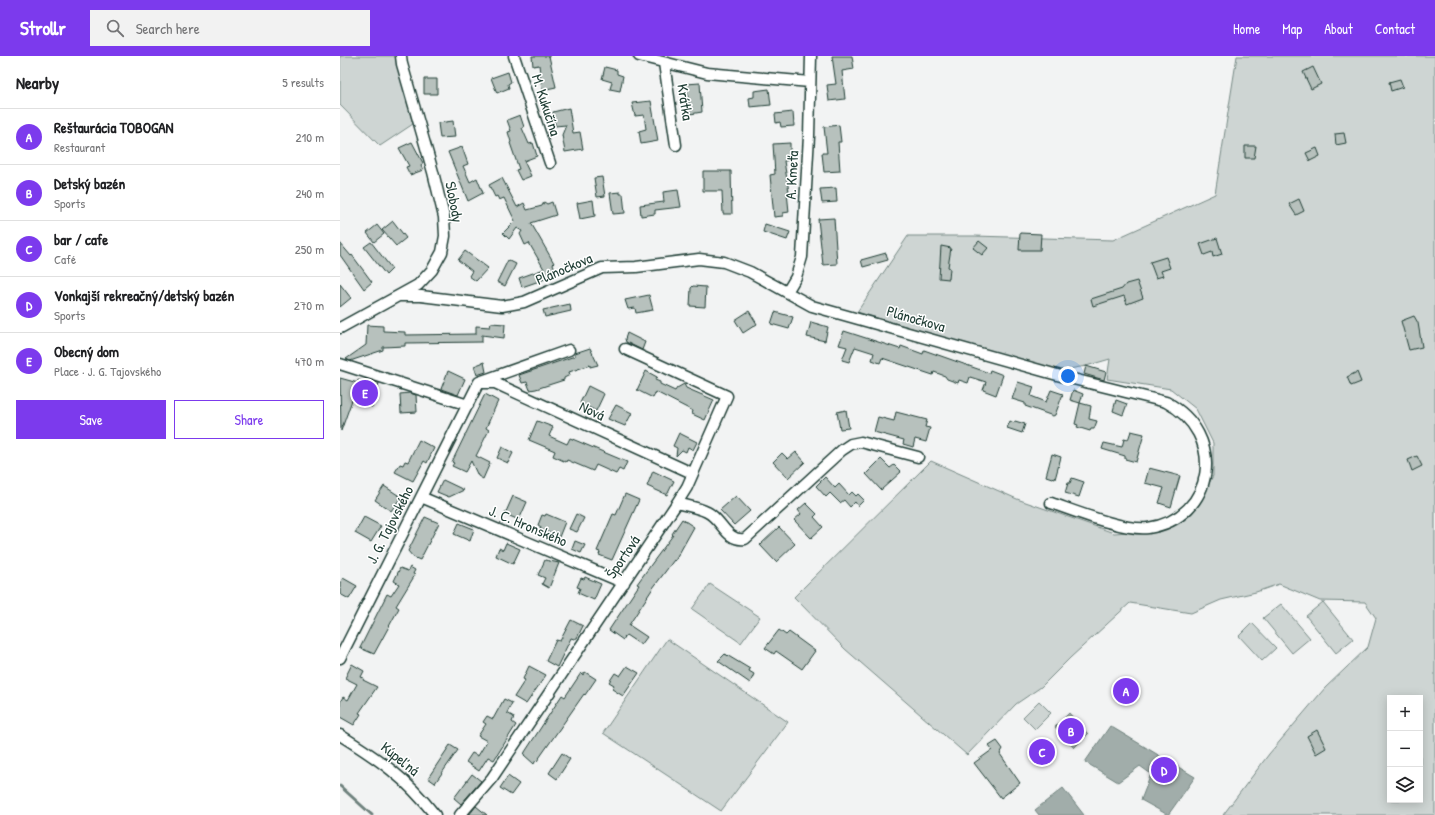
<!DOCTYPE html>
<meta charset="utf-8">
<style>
body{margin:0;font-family:"Patrick Hand",sans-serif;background:#f2f2f2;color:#202124}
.controls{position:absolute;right:12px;bottom:12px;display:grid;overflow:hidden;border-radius:0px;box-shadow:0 2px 10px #0003}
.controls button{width:36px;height:36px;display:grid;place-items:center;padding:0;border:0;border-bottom:1px solid #e0e0e0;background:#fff;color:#202124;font:20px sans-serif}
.you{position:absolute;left:728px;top:320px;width:14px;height:14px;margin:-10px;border:3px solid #fff;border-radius:50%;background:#1a73e8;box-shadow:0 0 0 6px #1a73e833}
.badge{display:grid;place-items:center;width:26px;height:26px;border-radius:50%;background:#7c3aed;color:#fff;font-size:13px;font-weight:700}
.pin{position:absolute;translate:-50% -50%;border:2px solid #fff;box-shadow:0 1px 4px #0006}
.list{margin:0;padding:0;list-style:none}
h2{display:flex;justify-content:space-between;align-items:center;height:52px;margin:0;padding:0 16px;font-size:17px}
h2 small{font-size:13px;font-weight:400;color:#757577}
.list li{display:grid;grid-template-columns:26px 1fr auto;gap:12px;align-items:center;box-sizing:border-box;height:56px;padding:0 16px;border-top:1px solid #e0e0e0}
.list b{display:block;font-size:15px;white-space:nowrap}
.list p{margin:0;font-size:13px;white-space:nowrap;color:#757577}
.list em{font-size:13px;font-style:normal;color:#757577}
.actions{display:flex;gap:8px;padding:12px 16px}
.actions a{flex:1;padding:9px 0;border:1px solid #7c3aed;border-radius:0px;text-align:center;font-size:14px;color:#7c3aed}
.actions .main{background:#7c3aed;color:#fff}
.icon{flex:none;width:22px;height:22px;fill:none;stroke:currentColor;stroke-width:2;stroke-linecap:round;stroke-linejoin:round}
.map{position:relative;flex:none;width:1095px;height:759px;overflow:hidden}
header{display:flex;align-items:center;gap:24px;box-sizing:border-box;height:56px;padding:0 20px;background:#7c3aed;color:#fff}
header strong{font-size:19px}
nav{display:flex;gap:22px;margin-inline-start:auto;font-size:14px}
.search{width:280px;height:36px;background:#f2f2f2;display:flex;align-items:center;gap:10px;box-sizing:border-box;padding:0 14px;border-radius:0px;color:#757577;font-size:15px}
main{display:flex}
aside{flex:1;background:#fff}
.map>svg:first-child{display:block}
</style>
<header>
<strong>Strollr</strong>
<div class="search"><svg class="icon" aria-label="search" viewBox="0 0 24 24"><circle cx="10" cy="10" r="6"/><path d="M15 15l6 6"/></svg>Search here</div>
<nav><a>Home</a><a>Map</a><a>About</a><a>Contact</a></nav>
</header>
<main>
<aside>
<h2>Nearby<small>5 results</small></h2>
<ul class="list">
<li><span class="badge">A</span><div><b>Reštaurácia TOBOGAN</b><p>Restaurant</p></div><em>210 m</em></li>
<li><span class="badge">B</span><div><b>Detský bazén</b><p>Sports</p></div><em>240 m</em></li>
<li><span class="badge">C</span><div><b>bar / cafe</b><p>Café</p></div><em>250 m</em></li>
<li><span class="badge">D</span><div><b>Vonkajší rekreačný/detský bazén</b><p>Sports</p></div><em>270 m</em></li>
<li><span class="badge">E</span><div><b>Obecný dom</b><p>Place · J. G. Tajovského</p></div><em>470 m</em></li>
</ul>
<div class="actions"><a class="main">Save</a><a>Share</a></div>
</aside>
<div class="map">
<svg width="1095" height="759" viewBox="0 0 1095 759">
<rect width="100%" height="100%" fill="#f2f3f3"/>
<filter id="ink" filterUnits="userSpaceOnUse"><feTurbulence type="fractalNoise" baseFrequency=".025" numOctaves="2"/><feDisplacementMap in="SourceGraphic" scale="8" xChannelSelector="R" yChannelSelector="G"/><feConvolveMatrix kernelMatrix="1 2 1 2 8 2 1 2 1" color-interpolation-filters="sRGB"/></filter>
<g filter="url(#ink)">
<path fill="#ced5d3" stroke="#768984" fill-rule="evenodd" d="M0,0h55l18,68 -33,22 -40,-41z
M897,0h198v759h-212l46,-61 56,-66 43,-41 8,-29 -11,-16 -45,-1 -41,-17 -23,8 -35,8 -30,13 -61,-10 -60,55 -29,29 -25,17 -49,51 -122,-106 -51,-52 137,-136 86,38 97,34 45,-3 36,-22 18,-32v-33l-17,-34 -25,-20 -64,-10 3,-20 -24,7 -28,5 -201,-59 51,-76h66l139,4 102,-46zM1050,642h30v102h-30z
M370,528l50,33 -19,26 -49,-34z
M983,546l30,37 -17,14 -30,-37z
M941,548l29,34 -18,15 -29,-35z
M912,567l24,25 -14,13 -23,-25z
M327,583l121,83 -67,89 -118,-78z
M699,645l12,12 -16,16 -12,-12z"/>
<path fill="#a1adaa" stroke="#6d807b" d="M729,657l19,21 -14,14 -19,-21z
M770,670l85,51 -27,38 -27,-15 10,-26 -11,-8 -22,16 -33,-20z
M723,732l21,27h-45l-4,-5z"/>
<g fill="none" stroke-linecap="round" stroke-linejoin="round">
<path stroke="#6d807b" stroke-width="3" d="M0,730l32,29"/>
</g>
<path fill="#b7c1bd" stroke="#1f3d34" d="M192,0h17l7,31 -14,3 -3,-25 -6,1z
M492,0h20l2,13 -12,2 3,28 -16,2 -2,-16 9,-1z
M265,11l12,3v4l6,2 -3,15 -10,-2 2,-7 -10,-3z
M973,11l8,17 -10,5 -8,-17z
M168,16l3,10 -3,2 1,4 -12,5 -6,-15z
M84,23h13v15h-13z
M1060,23l3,8 -12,4 -2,-9z
M360,27l2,29 -12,2 -4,-30z
M429,33l2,16 -21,2 -1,-9 5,-1v-6z
M311,45l7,40 -17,3 -2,-13 7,-2 -2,-14 -9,1 -3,-13z
M229,52l4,25 7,-1 3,17 -18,3 -3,-17 4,-10 -11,1 -2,-14z
M453,56l1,14 -13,1 -1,-5 -4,1 -1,-9z
M180,59l4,12 -2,1 7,16 4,-1 4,13 -13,5 7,15 -10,4 -5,-10 3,-1 -9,-26 1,-1 -3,-10 3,-1 -4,-11z
M113,65l2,16 -15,1 -2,-15z
M499,69l2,17h-3l2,29 -16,1 -2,-19h5l-3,-26z
M1004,77l2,10 -10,2 -1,-11z
M72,86l11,21 -2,3 2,4 -13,5 -4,-8 3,-1 -10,-18z
M450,87v17l-6,1 5,31h-2l2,20 -6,1v3l-9,1 -4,-42 5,-1 -2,-30z
M905,90h11l-2,12h-9z
M122,91l6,17 -5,2 7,16 7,-4 6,15 -15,8 -20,-49z
M977,92l3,8 -10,5 -4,-8z
M363,115h28l1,43h-9l-1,-23h-19z
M262,121l3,19 -8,1 -3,-19z
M162,122l15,29 7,-4 3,7 15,-4 2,-4 3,2 5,-2 4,13 -25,8 23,40 -1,1 3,7 -4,2 1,3 -5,2 -26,9 -3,-9 25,-9 -15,-26 -4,2 -5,-11 2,-3 -5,-3 -8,11 -6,-6 12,-12 -11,-23 -5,2 -2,-4 -2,1 -6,-12z
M496,132l1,14 -15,1 -2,-14z
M338,134l3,17 -26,3v4l-14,2 -1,-11 24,-3 -1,-10z
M280,136v2h3l2,19 -12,1 -3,-21z
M959,143l5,12 -8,4 -7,-11z
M253,144l2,16 -15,3 -3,-16z
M494,162l3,46 -14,1 -5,-46z
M53,165l13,17 -10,8 -14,-16z
M425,168l25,8 -3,8 -24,-8z
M37,169l7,9 -10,8 -7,-9z
M680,177l21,1 -1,16h-21z
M877,182l5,16 -9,3 -1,-5 -8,3 -4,-11z
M639,185l9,7 -6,7 -9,-7z
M31,186l21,27 -6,6 -22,-28z
M0,187l11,13 1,-1 20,27 -8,7 -24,-34z
M601,190l10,2 -3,19 2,1 -1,11 -10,-1z
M125,195l23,17 -12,13 -7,-5 3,-5 -14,-11z
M546,197l2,7 -25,7 -2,-7z
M826,201l4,11 -9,3 2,5 -7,2 -6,-16z
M168,204l8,4 -11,22 -8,-4z
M797,225l6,17 -16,6 -3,-8 -31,10 -2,-7 31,-10 4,-5z
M0,228l11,14 -11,9z
M353,230l13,1 -1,20 -15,-1 1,-18z
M309,239l4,15 -17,3 -1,-5 -7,1 -3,-9z
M230,248l1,7 -26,6 -2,-7z
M409,255l8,13 -14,9 -8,-13z
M435,256l18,5 -4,12 -18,-5z
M1074,260l4,7 4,24 -13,3 -8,-29z
M471,266l17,5 -3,14 -18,-4z
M151,267l14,1 -1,14 -22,-3v7l-77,1v3l-22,1v3l-33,11 -4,-2 20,-14 1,-20 16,1v5l22,1v3l71,-1v-8l14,1z
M504,275l56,18 1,-3 22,8 1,-4 65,23 1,-3 13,5 -7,20 -13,-5 3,-8 -16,-5 -2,6 -9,-3 -1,3 -11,-4 -2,-3 -11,-4 -1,3 -51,-17 -2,5 -8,-3 2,-7 -19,-6 -6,15 -7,-2 5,-13 -8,-2z
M287,277l18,9 -3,8 -16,-8 -1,-3z
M250,292l8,17 -8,2v-2l-21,7 1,3 -6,3v2l-28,9 -6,1 -3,-8 -5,1 -3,-8 56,-19v-3z
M144,306l2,10 -9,3 -3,-9z
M746,310l20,6 -2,8 -20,-6z
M108,315l17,8 -7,16 -17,-6z
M306,315l11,6 -2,3 5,2v2l15,7 2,-3 7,-4 2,4 28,12 -9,20 -13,-6 1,-3 -37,-19 -3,6 -16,-8z
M1017,316l4,10 -10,4 -4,-9z
M0,322l18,5v-3l7,3 1,-4 13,4 -7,24 -20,-7 -11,31z
M678,326l16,5 -3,9 15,6 5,-12 12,4 -8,21 -2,1 -28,-10v-3l-13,-4z
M248,330l16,8 -8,17 -16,-8z
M733,334l10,4 -3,9 -10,-3z
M70,337l6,2 1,17 -16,1 -1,-19z
M145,338l13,7 -12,27 3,2 -13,26 14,7 -7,16 -5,-3 -7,-15 -6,11 -13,-6 2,-3 -2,-1z
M776,344l11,4 -4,11 -10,-4z
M740,347l11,3 -2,13 8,2 -3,8h-3l-1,2 -13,-4 1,-2 -3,-1z
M276,349l16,8 -7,13 -17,-7z
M506,354l3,18 -9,1 -3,-17z
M556,356l31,8 -2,7 5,1 -4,14 -11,-3 -2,8 -10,-3 1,-4 -30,-8 4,-15 16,4z
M197,365l16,6 -4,9 18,8 3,-6 57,24 -4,9 -4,-2 -3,5 -20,-9 -3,6 -26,-11 -1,2 -13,-6 2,-5 -26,-11z
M670,365l4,2 1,-2 10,3 -3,9 -15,-5z
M791,375l13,3 -8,28 -11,-3v-3l-23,-7 2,-6 18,4 2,-8 4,1z
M339,377l18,9 -4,8 -5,-3 -2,5 -4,-2 -6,6 1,-8 -4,-2z
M79,384l15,8 -7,15 -3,-2 -11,20 -18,-9 5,-8 3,1 2,-4 3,1z
M162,391l11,6 -5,10 -11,-5z
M456,396l9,10 -17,16 -15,-16 9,-9 6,6z
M712,398l9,3 -6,22 -9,-3z
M1077,400l5,10 -10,5 -4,-11z
M541,403l9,9 4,-3 7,7 -20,18 -15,-16z
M809,412l31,8 -9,31 -12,-4 5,-15 -19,-5z
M313,415l21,10 -7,14 -20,-9z
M485,421l10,11 4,-4 10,11 3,-3 4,4 2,-2 6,6 -6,6 -3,-4 -5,5 -6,-7 -4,3 -10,-10 -4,4 -10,-11z
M732,422l12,4 -5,15 -14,-4 3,-10h2z
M103,424l21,10 -15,7 -12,-5z
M44,430l17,11 -10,14 -16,-11z
M285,438l14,6 -27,60 -13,-5 1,-3 -3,-1 16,-37 3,1z
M173,440l14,6 -8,18 -14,-6z
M396,440l14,15 -16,14 -14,-15z
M466,447l11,11 -3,3 9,10 -12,11 -17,-18 7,-6 -3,-4z
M206,458l19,8 -6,15 -19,-8 1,-2 -3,-2 4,-10 3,1z
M236,458l8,4 -7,14 -8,-3z
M24,461l17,9 -10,16 -16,-9z
M85,461l14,6 -19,37 -7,-3 -5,-6z
M342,463l12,8 -19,34 -1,-1 -21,28 -24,37 18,12 -6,8 -15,-10 -3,5 -14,-10 30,-45 -2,-1 16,-22 20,-27 -1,-1z
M119,467l15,6 -4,12 -16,-7z
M439,471l16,17 -19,18 -16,-17z
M235,485l10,4 -4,8 -9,-4z
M166,487l14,6 -7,15 -17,-8 3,-8 4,2z
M205,504l14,3 -10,25 -7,-4 3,-6 -7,-3z
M70,511l5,3 -2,4 2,1 -19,31 3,2 -25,46 -14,-6 27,-54 4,2 8,-12 -5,-3 6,-13 8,3z
M245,521l16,7 -7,16 -16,-7 2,-5 -3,-1 4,-9 3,1z
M3,522l14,8 -8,13 -9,-5v-11z
M231,564l12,6 -6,12 -3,1 -3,-1 -14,29 -11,-6 10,-21 4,1z
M439,574l7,5 3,-3 26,19 -13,18 -26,-18 -2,3 -9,-6z
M385,598l25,15 -1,2 5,3 -4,9 -32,-22z
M12,608l12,7 -3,6 3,1 -1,2 14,7 -18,26 2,1 -7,11 -14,-8v-15l3,-5 5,3 9,-16 -12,-6z
M189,610l17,9 -20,29 -12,-7 11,-17 -2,-1z
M287,610l12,7 -16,23 -11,-7 2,-4 -5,-3 6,-9 5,3z
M245,616l11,7 -11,16 -1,-1 -47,67 -1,-1 -2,4 -10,-9 1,-3 37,-57 3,2 16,-24 2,2z
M785,628l8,4 -4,9 -9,-4z
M164,643l8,4 -5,10 7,4 -2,5 4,3 -22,35 -6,-3 -9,14 -13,-9 6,-9 6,3 9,-15 -9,-5 8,-12 -3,-2 4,-6 6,3z
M977,674l9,18 -10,6 -9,-18z
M657,685l6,8 -3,5 20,29 -19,15 -27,-35 18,-13 -3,-4z
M110,689l8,5 -23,33 -7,-5z
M222,697l8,6 -13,20 -8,-6z
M132,718l9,7 -20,23 -7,-6z
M168,720l11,8 -8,11 -11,-7z
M136,750l11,9h-18z"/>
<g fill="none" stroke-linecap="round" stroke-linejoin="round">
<defs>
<path id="minor" d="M174,0l36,107
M299,0l68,17 103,9
M324,7l12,82
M447,236l9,-15 6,-20 7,-121 2,-80
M58,240h23l81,10 22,-4 78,-34 34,-1 63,-8 25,3 26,10 62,34 249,70 105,26c61,32 50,116 -18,126 -24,3 -73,-17 -97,-25
M0,272l78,-43 14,-15 10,-18 3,-16 -1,-19 -11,-45 -31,-108 -1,-8
M0,308l128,41
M143,327h12l197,90
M81,441l203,86
M337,447c10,3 21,4 30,9 15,7 19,30 38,27l97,-89 9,-6 10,-2 57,15
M0,602l139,-276 90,-32
M0,679c40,25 65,42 95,80
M120,759l32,-37 185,-275 10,-16 40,-91 -102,-47"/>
</defs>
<use href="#minor" stroke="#1f3d34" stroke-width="13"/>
<use href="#minor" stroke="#fff" stroke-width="10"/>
</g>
</g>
<g text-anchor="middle" stroke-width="3" stroke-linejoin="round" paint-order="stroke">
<g font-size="15" fill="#1f3d34" stroke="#fff">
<text transform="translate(345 46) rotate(81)" y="5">Krátka</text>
<text transform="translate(206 49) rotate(72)" y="5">M. Kukučína</text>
<text transform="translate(452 119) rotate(-87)" y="5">A. Kmeťa</text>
<text transform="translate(114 146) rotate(79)" y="5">Slobody</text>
<text transform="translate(224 213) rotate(-23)" y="5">Plánočkova</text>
<text transform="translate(576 263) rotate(16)" y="5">Plánočkova</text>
<text transform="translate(252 355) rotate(25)" y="5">Nová</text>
<text transform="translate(50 469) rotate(-63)" y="5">J. G. Tajovského</text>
<text transform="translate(188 470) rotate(23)" y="5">J. C. Hronského</text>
<text transform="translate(283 501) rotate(-56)" y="5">Športová</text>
<text transform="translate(60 703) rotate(39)" y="5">Kúpeľná</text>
</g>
</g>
</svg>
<div class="controls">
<button>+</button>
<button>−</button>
<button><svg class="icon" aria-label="layers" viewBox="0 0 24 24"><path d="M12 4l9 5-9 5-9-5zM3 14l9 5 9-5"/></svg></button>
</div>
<div class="you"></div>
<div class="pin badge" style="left:786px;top:635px">A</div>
<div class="pin badge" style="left:731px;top:675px">B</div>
<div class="pin badge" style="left:702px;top:696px">C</div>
<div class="pin badge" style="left:824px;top:714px">D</div>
<div class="pin badge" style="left:25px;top:337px">E</div>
</div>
</main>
